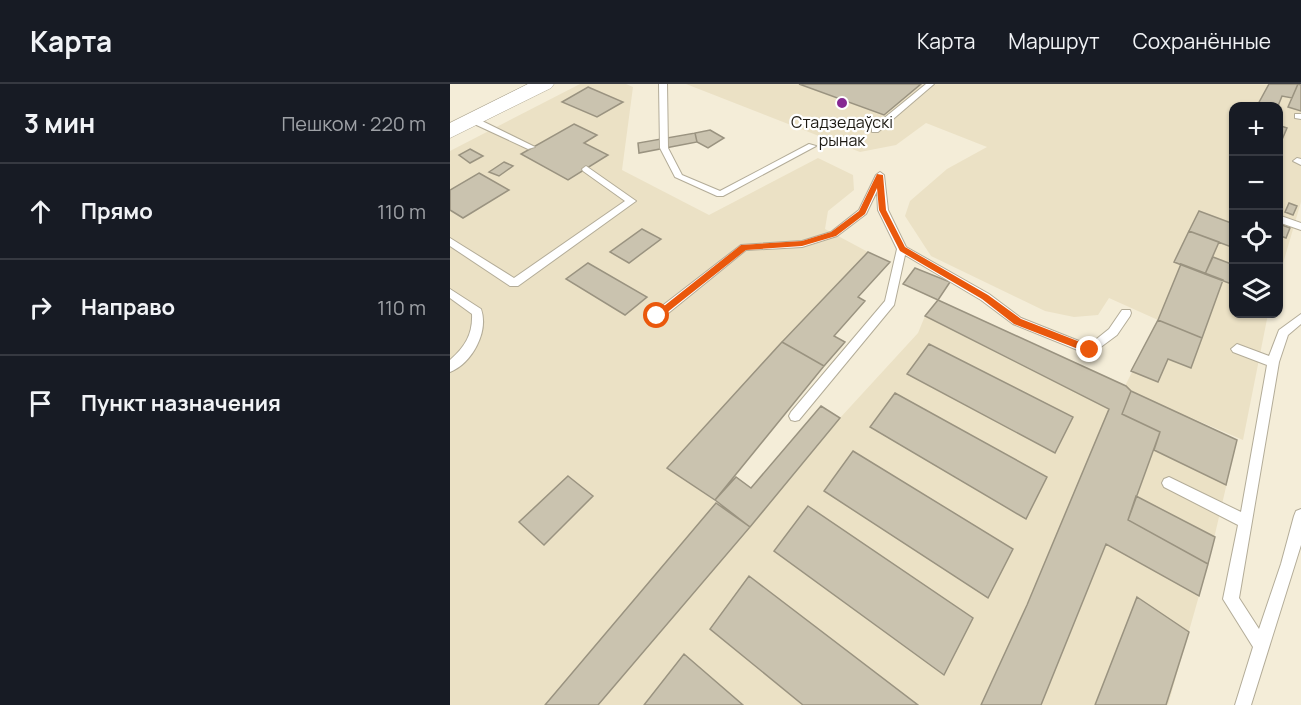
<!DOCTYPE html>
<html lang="ru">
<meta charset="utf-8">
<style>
body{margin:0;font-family:Manrope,sans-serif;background:#242831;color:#f1f3f6}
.controls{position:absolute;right:18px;top:18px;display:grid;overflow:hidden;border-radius:12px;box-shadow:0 2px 4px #0004}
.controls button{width:54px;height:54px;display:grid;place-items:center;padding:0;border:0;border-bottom:2px solid #363941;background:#171b24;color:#f1f3f6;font:30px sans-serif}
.stop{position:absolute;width:18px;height:18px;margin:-14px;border:4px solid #ea580c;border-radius:50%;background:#fff}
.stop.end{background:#ea580c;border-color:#fff;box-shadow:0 2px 6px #0008}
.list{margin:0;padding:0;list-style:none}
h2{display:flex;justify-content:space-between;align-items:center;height:78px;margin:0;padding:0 24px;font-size:26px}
h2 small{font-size:20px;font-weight:400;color:#9ea1a6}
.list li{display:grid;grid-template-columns:39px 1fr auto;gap:18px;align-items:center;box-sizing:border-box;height:96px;padding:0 24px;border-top:2px solid #363941}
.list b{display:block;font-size:22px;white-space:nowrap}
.list em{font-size:20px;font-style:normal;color:#9ea1a6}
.icon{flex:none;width:33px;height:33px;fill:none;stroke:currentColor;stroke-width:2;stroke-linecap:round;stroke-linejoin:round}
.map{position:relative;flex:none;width:851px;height:621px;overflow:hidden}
header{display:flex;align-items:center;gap:36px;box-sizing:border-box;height:84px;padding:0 30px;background:#171b24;border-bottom:2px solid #363941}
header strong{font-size:28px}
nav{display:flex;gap:33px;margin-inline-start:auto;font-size:21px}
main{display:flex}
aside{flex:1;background:#171b24}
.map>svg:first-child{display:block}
</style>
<header>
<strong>Карта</strong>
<nav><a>Карта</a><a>Маршрут</a><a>Сохранённые</a></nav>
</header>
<main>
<aside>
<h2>3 мин<small>Пешком · 220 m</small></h2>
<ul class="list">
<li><svg class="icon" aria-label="ahead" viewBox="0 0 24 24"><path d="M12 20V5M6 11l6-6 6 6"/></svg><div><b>Прямо</b></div><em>110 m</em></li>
<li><svg class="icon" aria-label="right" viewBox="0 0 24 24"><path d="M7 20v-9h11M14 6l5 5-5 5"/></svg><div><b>Направо</b></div><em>110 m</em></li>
<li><svg class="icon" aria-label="arrive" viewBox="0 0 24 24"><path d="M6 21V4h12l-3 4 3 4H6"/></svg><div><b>Пункт назначения</b></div></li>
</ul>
</aside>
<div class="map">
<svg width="851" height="621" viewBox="0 0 851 621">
<rect width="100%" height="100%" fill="#f4edd8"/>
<path fill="#ebe1c5" d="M130,0h46l7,3 -11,83 87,45 109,-57 35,17 1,15 -26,21 -3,18 43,23 -86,90 -114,125 82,60 90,-109 78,-85 7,-17 13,-16 186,88 34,-68 -49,-22 -11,17 -24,2 -29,-6 -114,-55 -26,-40 5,-15 37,-32 40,-22 -61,-24 -30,22 -36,7 -174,-68h615v118l-22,75 -1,-171h-44v208h34l-25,126 -56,-24 50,24 -29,124 -40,141h-718v-554z"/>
<path fill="#cac3af" stroke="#9a9380" stroke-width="1.5" d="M349,0h122l-37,31z
M819,0h29l-6,14 -10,-2 -4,10h-21z
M848,0l3,1v26l-13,-4z
M138,3l35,15 -26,15 -35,-15z
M124,40l23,11 -13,8 24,12 -40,25 -47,-26z
M828,41l9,3 -9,21z
M260,46l14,8 -16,10 -11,-6 -2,-9z
M245,49l2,9 -58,11 -1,-10z
M20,65l13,7 -13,7 -11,-8z
M54,78l9,4 -14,10 -10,-4z
M29,89l30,17 -46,28 -13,-8v-20z
M839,119l8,3 -4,9 -8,-3z
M749,127l35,13v24l-45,-17z
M832,141l8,3 -4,10 -8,-3z
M192,145l19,10 -32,24 -19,-11z
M739,147l30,11 -14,32 -31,-12z
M418,168l22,10 -32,35 7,4 -31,35 11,6 -21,24 -42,-24z
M763,173l21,8v20l-29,-11z
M138,179l59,34 -22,18 -59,-36z
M731,180l42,16 -21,58 -44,-18z
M465,184l35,14 -12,18 -35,-16z
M488,216l188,86 5,5 -9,23 38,18 -32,88 80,44 -9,32 -93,-52 -65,161h-60l46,-100 82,-196 -184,-93z
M708,236l44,18 -11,30 -23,-9 -10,23 -27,-11z
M332,258l42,24 -109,134 -48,-32z
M479,260l144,73 -18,36 -148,-79z
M681,307l106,49 -11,45 -72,-35 6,-18 -38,-18z
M445,309l152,84 -21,42 -156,-92z
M371,322l19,12 -90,109 -35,-27 21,-23 15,11z
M403,367l160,98 -25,49 -164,-107z
M118,392l25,20 -49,49 -25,-23z
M686,412l79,41 -7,27 -80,-44z
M266,419l34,24 -152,178h-53z
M358,422l165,112 -29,57 -170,-124z
M299,492l169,129h-115l-93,-76z
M687,513l52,35 -23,73h-71z
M234,570l59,51h-99z"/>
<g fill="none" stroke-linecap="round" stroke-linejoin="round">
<defs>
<path id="lane" d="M209,0h8l1,64 14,27 38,16 89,-47 7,2 -93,50h-6l-42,-19 -15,-29z
M476,0h8l-56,48h-6v-4z
M845,30h6v5l-6,-1z
M20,34h6l59,29 -7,2 -58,-27z
M847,74l4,1v6l-8,-4z
M136,82l50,35 -118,85h-8l-60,-40v-8l64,40 111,-77 -42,-30 -1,-2z
M430,88l4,3 4,35 18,37 83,47 32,24 68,27 20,-16 13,-19h8l1,3 -1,3 -13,19 -27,20 -77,-31 -32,-24 -76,-45 -11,50 -95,115 -4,1 -4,-1 -2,-4 2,-4 94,-111 12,-52 -19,-39 -1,-19 -11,23 -29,22 -35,11 -56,3 -85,69h-8l-1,-3 1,-3 88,-68 61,-4 29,-9 28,-22 17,-35z
M828,131l23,8v7l-23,-8z
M0,205l31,20c8,23 -9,54 -31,63v-12c15,-13 23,-26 22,-46l-22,-16z
M851,230v10l-13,11 -9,27 -40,236 20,31 22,-65 13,-48 2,-5 5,-2v36l-50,160h-16l18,-58 -30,-48 15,-74 -74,-38 -2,-4 2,-4 5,-2 72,35 26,-147 -34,-13 -2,-3 6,-5 32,12 10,-26z"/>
<path id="secondary" d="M78,0h26l-3,4 -101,50v-15z"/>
</defs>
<use href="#lane" stroke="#b3ac98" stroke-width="2"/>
<use href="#secondary" stroke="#b3ac98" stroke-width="1"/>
<use href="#lane" fill="#fff" fill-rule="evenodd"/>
<use href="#secondary" fill="#fff" fill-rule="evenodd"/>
</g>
<path fill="#ea580c" d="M427,90l6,1 3,35 19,37 83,48 33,24 72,28v5h-7l-72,-28 -32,-25 -82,-48 -21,-41 -2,-22 -12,26 -29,22 -34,10 -56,4 -86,68h-6v-4l87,-69 61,-4 29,-9 28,-21z"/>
<circle fill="#862893" stroke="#fff" stroke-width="2" cx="392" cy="19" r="6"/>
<g text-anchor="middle" stroke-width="4.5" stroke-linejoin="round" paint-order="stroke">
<g font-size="16" fill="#1d1a13" stroke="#fff">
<text x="392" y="44">Стадзедаўскі<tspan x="392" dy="18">рынак</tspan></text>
</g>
</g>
</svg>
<div class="controls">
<button>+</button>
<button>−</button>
<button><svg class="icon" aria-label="locate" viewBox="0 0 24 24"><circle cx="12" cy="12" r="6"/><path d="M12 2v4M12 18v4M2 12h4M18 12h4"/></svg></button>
<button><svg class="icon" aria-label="layers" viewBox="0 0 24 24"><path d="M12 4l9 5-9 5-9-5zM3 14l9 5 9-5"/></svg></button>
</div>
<div class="stop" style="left:207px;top:232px"></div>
<div class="stop end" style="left:640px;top:266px"></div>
</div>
</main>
